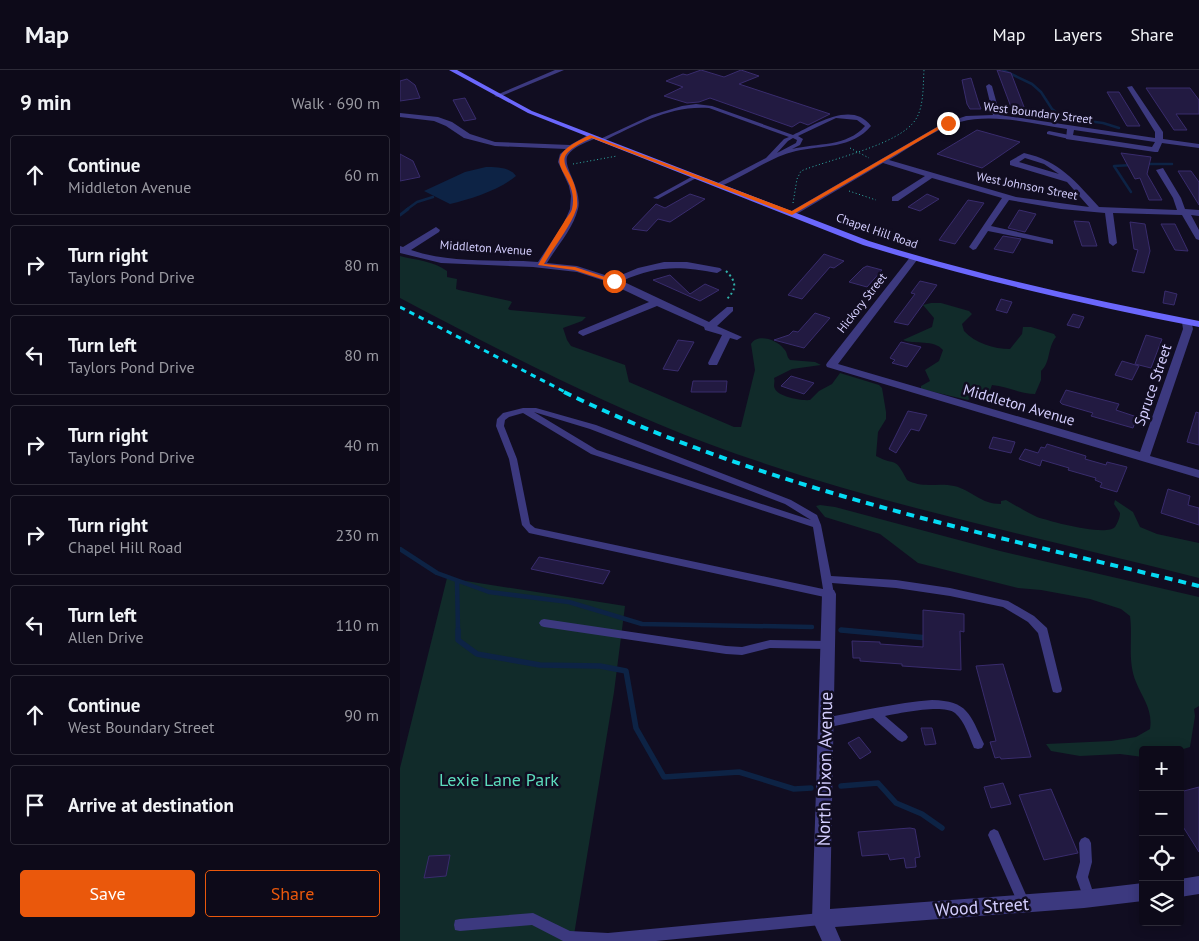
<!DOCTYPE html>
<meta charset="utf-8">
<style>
body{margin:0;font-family:"PT Sans",sans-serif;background:#1b1826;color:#f1f3f6}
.controls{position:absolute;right:15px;bottom:15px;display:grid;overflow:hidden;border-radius:5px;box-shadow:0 2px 12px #0003}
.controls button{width:45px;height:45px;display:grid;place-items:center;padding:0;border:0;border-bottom:1px solid #2d2b38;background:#0d0a19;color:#f1f3f6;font:25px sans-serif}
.stop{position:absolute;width:15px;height:15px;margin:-11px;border:4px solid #ea580c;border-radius:50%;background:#fff}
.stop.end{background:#ea580c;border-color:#fff;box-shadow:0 1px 5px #0008}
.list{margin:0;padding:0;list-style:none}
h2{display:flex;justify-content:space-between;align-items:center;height:65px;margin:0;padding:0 20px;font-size:21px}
h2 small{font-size:16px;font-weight:400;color:#9a9aa2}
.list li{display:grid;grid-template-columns:32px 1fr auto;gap:15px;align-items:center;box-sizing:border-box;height:80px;margin:0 10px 10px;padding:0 10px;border:1px solid #2d2b38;border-radius:5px}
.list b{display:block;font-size:19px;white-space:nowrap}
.list p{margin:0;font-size:16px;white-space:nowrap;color:#9a9aa2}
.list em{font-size:16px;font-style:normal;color:#9a9aa2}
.actions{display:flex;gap:10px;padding:15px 20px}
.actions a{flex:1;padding:11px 0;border:1px solid #ea580c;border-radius:5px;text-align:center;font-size:18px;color:#ea580c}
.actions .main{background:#ea580c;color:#fff}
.icon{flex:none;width:28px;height:28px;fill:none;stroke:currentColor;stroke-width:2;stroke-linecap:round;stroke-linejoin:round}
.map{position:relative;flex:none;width:799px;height:871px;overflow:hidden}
header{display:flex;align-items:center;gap:30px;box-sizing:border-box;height:70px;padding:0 25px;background:#0d0a19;border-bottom:1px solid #2d2b38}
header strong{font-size:24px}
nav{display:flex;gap:28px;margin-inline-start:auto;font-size:18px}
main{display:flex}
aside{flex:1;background:#0d0a19}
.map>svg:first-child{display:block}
</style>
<header>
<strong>Map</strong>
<nav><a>Map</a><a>Layers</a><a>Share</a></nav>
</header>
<main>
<aside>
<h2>9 min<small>Walk · 690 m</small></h2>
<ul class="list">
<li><svg class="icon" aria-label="ahead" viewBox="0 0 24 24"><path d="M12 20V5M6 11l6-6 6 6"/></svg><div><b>Continue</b><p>Middleton Avenue</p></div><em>60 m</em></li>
<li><svg class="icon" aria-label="right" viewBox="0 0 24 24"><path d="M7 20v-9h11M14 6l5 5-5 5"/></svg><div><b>Turn right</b><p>Taylors Pond Drive</p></div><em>80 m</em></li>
<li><svg class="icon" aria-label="left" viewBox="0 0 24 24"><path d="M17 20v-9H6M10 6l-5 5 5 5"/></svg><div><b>Turn left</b><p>Taylors Pond Drive</p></div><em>80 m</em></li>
<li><svg class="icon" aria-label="right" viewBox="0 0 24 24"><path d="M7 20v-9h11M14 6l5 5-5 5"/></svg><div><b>Turn right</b><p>Taylors Pond Drive</p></div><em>40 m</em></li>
<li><svg class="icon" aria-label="right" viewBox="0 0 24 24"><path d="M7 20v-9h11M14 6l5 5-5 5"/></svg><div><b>Turn right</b><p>Chapel Hill Road</p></div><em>230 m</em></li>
<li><svg class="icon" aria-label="left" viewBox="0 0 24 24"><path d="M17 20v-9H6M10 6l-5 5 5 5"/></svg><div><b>Turn left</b><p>Allen Drive</p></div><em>110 m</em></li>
<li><svg class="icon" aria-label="ahead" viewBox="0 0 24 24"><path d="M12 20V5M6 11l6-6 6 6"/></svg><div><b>Continue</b><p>West Boundary Street</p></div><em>90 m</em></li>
<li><svg class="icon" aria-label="arrive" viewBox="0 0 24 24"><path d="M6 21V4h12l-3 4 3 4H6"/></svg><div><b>Arrive at destination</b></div></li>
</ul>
<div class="actions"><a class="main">Save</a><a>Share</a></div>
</aside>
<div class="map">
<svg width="799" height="871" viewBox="0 0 799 871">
<rect width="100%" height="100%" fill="#110d21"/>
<path fill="#112b2a" d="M0,186c15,4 34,5 47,15v6l10,2 -1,10 3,1 51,11 2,1 -4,7 2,1 76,7 -4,4 -19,7 4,12 4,6 54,19 4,17 105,45h7l14,-57 -4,-26c7,-11 26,-4 33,5 4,4 2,7 6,11l25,2 6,3 -29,4 -18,9c1,3 0,5 0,8 1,11 28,15 36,14l9,-9 13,-7 8,-11 39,12 3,3 4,24v7l-8,13 -2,24c21,11 18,-1 31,24 16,9 31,2 47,6 18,4 26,18 47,18v-3l5,-1c10,6 21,12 31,17 12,4 69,20 78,10 2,-3 5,-9 5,-14l-6,-9 1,-4 18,12 7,15 17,7 42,9v35c-164,-42 -331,-75 -490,-134 -107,-40 -208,-93 -309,-146z
M531,233h10l28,8 3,3 -10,10 2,7c11,12 30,18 46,18l12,-15 1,-7h8l23,7 2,3c-9,11 -5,25 -15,34v9l-6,14c-15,0 -28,-8 -43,-9l-3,8 -16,4 -5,3 -47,-11v-3l9,-5 -5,-11 14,-9 4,-11c-9,-11 -28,-5 -40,-10l29,-13 2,-9 -11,-13z
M420,435l15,2 165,44 199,46v109l-5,3 1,7 -5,31 -10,3h-37v7l-23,-3 -40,2 -29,-5 -5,-7 65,-3 25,-4 14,-8c3,-19 -7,-30 -14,-47 -9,-22 -3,-43 -6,-66l-9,-7 -31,-10 -49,-9 -23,-2 -100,-25 -38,-29 -55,-17 -9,-11z
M47,508l178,28 -11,86 -41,249h-173v-173z"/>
<path fill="#0d2345" d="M86,97c10,0 24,0 30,9 -17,14 -45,23 -66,28l-26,-13 41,-19z"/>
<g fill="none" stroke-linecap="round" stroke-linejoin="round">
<path stroke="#0d2345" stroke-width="2.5" d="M603,0l29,14 9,8 11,17 12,9 39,5 16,5
M743,94h29
M731,122l-17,-26 19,-1
M6,140l11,-8 16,-5"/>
<path stroke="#0d2345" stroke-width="3" d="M0,145l8,-6"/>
<path stroke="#0d2345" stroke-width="4.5" d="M0,479l37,24 52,19 80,10 73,22 170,3
M57,511l1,50
M441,560l11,1"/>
<path stroke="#0d2345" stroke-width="5.5" d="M58,560v10l19,14 63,11 60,1 26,5 10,57 28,49 75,-5 55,17 17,-1
M441,560l87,8
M441,716l37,-3 18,20 26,11 20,14"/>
</g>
<path fill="#221a41" stroke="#392c6d" d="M301,0l23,7 17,-7 18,6 -20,8 91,30 -22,11 -8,-3 -8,5 -82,-29 -11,4 -12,1 -23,-7 19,-9 -17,-6 17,-7 4,1z
M597,0l14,3 13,34h-13z
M571,8l8,26 2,5h-11l-3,-5 -5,-24z
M7,9l8,6 5,13 -20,3v-20z
M746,18h44l9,12v14h-23l11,16h-13z
M707,22h12l21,34h-13z
M65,28l11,21 -12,2 -11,-21z
M577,60l43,12 -38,26 -45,-14z
M721,83l30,4 -4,17 15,26h-13l-9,-22 -5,1z
M0,84l13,7 7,16 -20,4z
M778,101h13l8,11v23z
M290,124l15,5 -35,23 -12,-3 -11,12 -15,-2 24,-25 9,4z
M527,124l12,5 -19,12 -12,-4z
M568,130l16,3 -29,41 -16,-4z
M619,140l17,4 -11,18 -17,-4z
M674,151l15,1 8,24h-15z
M730,152l15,2 5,27 -6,22 -12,-2 6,-21 -4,-1z
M761,154h14l13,27 -13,-1z
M603,166l18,3 -8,14 -19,-4z
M424,184l20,7 -10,7 -4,-1 -28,32 -14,-4z
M467,196l15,4 -15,17 -18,-5 14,-14z
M270,205l20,19 15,-10 14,6 -19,11 -47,-21z
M520,211l17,4 -29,40 -14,-3 21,-28 -4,-1z
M765,221l12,3 -3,11 -11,-2z
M601,229l11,3 -5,11 -11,-3z
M415,243l15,5 -26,30 -30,-8 15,-5 4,-4 5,1z
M673,244l11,3 -5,11 -12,-3z
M746,265l16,4 -11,29 -16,-4z
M278,270l16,2 -16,29 -15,-2z
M501,272l20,5 -14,20 -15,-4 3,-3 -5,-2z
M722,291l17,5 -7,14 -17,-5z
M391,306l23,7 -10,11 -23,-8z
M293,311h34l-1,11h-35z
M666,320l53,14 -3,6 21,7 -4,11 -42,-12 2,-3 -31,-9 -2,-2z
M508,341l19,4 -8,16 -8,-2 -15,24 -7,-4z
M796,342l3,1v32l-12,-3z
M593,367l22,5 -4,11 -22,-5z
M647,374l39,12 -1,3 21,6 1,-3 20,5 -10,25 -17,-5 2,-4 -7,-3 1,-2 -28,-8 1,-2 -27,-8 -2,6 -21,-7 6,-10 13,4 3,-6 4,1z
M768,419l22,7 -2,9 11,3v17l-38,-12z
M139,487l71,14 -7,13 -72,-15z
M523,540l41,4v18l-4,-1 1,39 -59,-4v-2l-42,-3v-3h-7l-1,-17 28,1v2l43,3z
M603,594l28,93 -30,2 -1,-2 -5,1 -5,-16 6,-1 -20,-75z
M521,658h11l4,16 -11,1z
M459,667l12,15 -11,7 -12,-16z
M603,713l8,21 -20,4 -7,-21z
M799,717v65l-19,-30v-30z
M651,719l27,64 -34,7 -25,-65z
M510,758l5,1 5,28 -5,1 1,9 -10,1 -2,-10 -14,2 -2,-6 -26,2 -4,-24z
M50,785l-4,21 -22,2 5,-22z"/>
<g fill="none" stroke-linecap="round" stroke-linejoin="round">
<path stroke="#30b0a9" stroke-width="1" stroke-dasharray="1 2.5" stroke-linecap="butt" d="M450,78l19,10
M173,94l44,-8
M449,121l27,9
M393,133l4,-24 4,-8c29,-12 99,-26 115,-52 8,-13 7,-34 8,-49"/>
<path stroke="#30b0a9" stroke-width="2" stroke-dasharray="2 3" stroke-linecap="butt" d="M326,201c11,11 11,18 0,29"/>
<path fill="#3c397f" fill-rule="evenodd" d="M296,34l16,2 81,29c21,-10 59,-35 78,-9 -19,23 -49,19 -75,25 -29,7 -51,26 -78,36l-3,-2 1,-1 50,-26 18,-19 5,-2 -80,-29c-39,-3 -72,17 -106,33l-5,-1 54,-25 30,-9zM436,48l21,2 8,6c-18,21 -48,17 -73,23l8,-4 3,-6 -5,-3zM393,68l4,2 -1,3 -19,10 11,-12z
M649,61l20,4 3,2 -3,2 -22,-5v-2z
M293,106l5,1 -40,22 -5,-1z
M123,338h13l60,17 195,75 26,15 4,10 10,51 65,4 54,8 58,13 26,15 13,12 15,61 -1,3 -4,1 -4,-1 -1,-3 -14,-56 -10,-11 -25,-15 -53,-11 -54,-8 -64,-5 2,11 -2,3 -3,1 -300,-65 -7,-8 -13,-66 -13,-33 1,-7 6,-6zM134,342l56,17 195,75 26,16 -214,-70zM123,343l68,41 222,73 10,62 -288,-61 -5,-4 -13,-65 -13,-33 1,-6 4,-3z
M144,549l182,27 16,1 28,-7 57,1 4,1 1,3 -1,3 -4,1 -57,-1 -28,7 -16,-1 -182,-27 -3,-1 -2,-3 2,-3z
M532,630c36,1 38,14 52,44l-2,4 -4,1 -4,-1c-5,-12 -9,-26 -19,-35 -12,-9 -54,0 -70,3l21,18 2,3 -2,3 -4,2 -4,-2 -25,-22 -48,10 -4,-2 -1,-3 1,-3 4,-2c35,-7 71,-15 107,-18z
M594,759l4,2 32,73 -2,4 -4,2 -4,-2 -32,-73 2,-4z
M685,767l4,2 2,4 1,19 -4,15 7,21 -2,4 -4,2 -4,-2 -9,-25 4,-15 -1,-19 2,-4z
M133,843l37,18 38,2 213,-20 5,1 1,5 -1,5 -5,1 -165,16h-93l-31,-16 -72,6 -5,-1 -1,-5 1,-5 5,-1z"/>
<path fill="#3c397f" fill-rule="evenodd" d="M155,0h9l-65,27 -5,-1z
M589,14l3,2 8,29 155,23v-6l-28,-45 5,-1 31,46v7l36,5v4l-37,-5 -4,9h-3l-89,-13 1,-10c-34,-5 -73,-16 -107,-7 -25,7 -49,25 -71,38l127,37 73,10 -22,-25 -57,-17v-4l14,-8c36,8 52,29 75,54l78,3 -4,-12 -17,-28 7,-2 18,30 4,11 14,1v6l-8,-1 8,15v10l-3,-1 -14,-24 -69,-2 4,30 -4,3 -4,-3 -4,-30 -44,-4 -52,-9 -18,26 62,14v4l-65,-13 -12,18 -3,1 -4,-3 33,-49 -70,-20 -34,23h-6v-4l33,-21 -42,-13 -88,52 -7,-2 154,-89 24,-8 27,-1 -7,-29zM674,60l81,12 -3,5 -79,-12zM625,88l19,6 15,10 -40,-12z
M0,43l38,4 14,5 18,12 25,8 75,3 18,-10h6v4c-9,4 -21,8 -26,16 -7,10 15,34 10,54 -5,20 -21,37 -31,54l30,3 37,12 24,-10 26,-6h23l33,6 2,2 -5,3c-37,-7 -60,-8 -95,8l87,41 18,-15h6v4l-16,15 25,11 -5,3 -7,-2 -13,27h-8l-1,-2 14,-28 -17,-5 -1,-3 -47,-21 -74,30 -5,-3 1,-2 70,-29 -44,-21 -28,-9 -44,-5 -92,-4 -41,-10v-7l3,1 33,-20 4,3 -1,2 -28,18c41,14 85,9 127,12l26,-39 6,-14 1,-13 -2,-10 -11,-24 2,-8 6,-5 -71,-3 -31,-8 -18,-12 -12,-5 -34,-4z
M514,185l3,1v4l-79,104 302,88 43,-123 -1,-7 1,-2h8l2,9 -43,127 49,14v8l-372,-111 -1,-2 1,-2 84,-107z
M429,519l5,1 2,4 -6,315 254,-19 59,-7v18l-59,7 -249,19 6,14h-19l-10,-22 10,-325 2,-4z
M799,806v18l-19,3v-18z"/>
<path fill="#6b67fc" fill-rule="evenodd" d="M49,0h8l75,41 337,130c108,34 219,58 330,80v6c-113,-22 -226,-48 -336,-82l-335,-132z"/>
<path stroke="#05dbf4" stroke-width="3" stroke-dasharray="5.5 5" stroke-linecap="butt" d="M0,237l167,86"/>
<path stroke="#05dbf4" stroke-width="4" stroke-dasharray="8 6" stroke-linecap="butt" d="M164,322c200,97 420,141 635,194"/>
</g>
<path fill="#ea580c" d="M546,52l4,1 -158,92 -200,-77c-50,22 -17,27 -15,60 0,4 1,8 -1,12 -5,16 -23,38 -32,54l31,3 42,14 -3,2 -40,-13 -36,-5c8,-14 17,-29 26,-43 2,-4 7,-9 8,-13 9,-38 -44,-46 18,-74l202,76z"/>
<g text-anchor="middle" stroke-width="5" stroke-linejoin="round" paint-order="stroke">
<g font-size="12" fill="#d4cefe" stroke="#110d21">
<text transform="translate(638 43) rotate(7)" y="4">West Boundary Street</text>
<text transform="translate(627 116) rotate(11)" y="4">West Johnson Street</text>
<text transform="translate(477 161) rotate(19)" y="4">Chapel Hill Road</text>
<text transform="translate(86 178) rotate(4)" y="4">Middleton Avenue</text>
<text transform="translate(462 233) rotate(-52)" y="4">Hickory Street</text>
</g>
<g font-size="15" fill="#d4cefe" stroke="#110d21">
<text transform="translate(753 315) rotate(-71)" y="5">Spruce Street</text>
<text transform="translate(619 335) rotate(16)" y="5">Middleton Avenue</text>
</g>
<g font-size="18" fill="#d4cefe" stroke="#110d21">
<text transform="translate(425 699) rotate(-89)" y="6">North Dixon Avenue</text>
<text transform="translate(582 837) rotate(-4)" y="6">Wood Street</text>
</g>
<g font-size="18" fill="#5cdcbc" stroke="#110d21">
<text x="99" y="716">Lexie Lane Park</text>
</g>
</g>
</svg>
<div class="controls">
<button>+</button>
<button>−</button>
<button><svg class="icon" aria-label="locate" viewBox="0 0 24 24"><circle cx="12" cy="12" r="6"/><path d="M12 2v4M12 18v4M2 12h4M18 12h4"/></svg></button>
<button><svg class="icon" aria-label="layers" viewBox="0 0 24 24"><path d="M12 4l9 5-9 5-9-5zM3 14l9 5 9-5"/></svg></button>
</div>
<div class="stop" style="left:214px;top:211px"></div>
<div class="stop end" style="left:548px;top:53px"></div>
</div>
</main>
